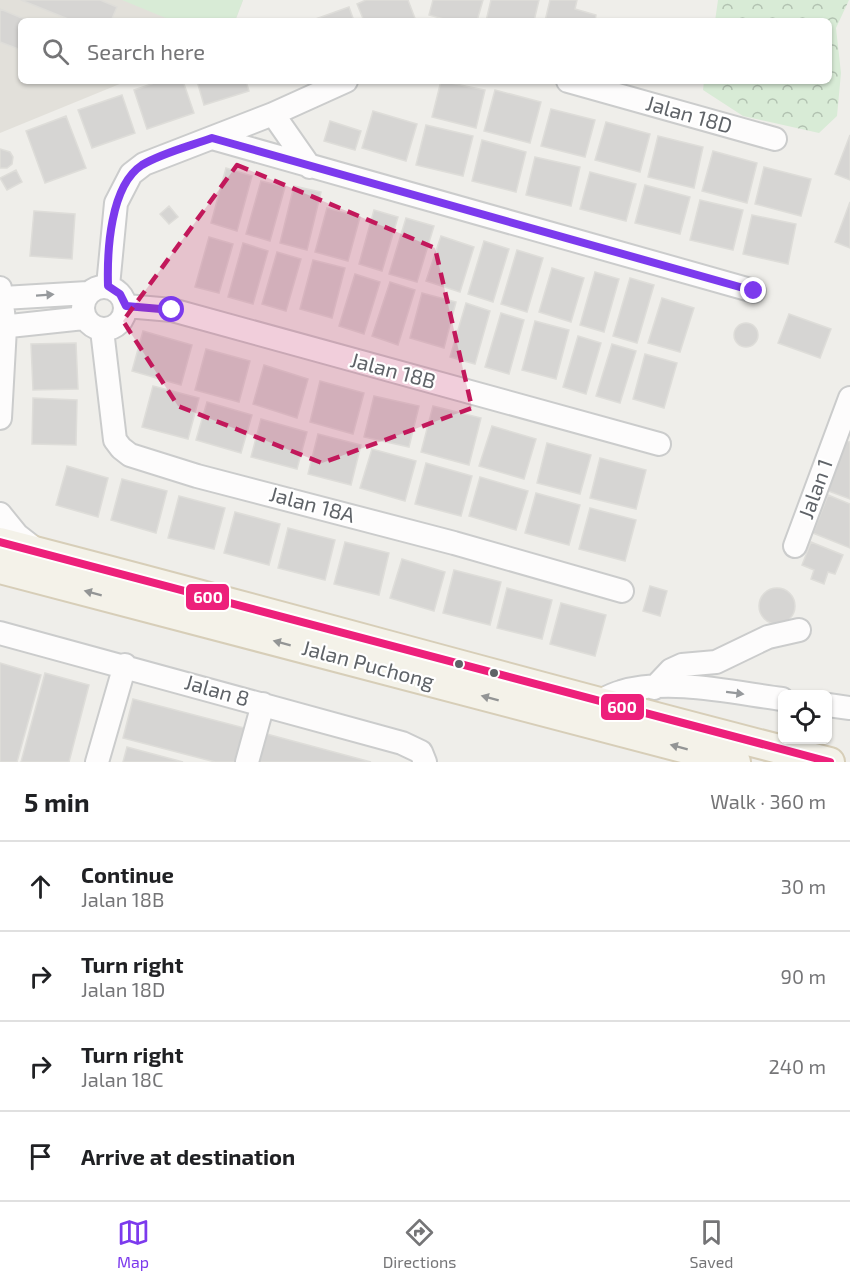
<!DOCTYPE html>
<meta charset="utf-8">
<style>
body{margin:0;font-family:"Exo 2",sans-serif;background:#f2f2f2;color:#202124}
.controls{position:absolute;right:18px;bottom:18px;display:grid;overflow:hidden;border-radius:9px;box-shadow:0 2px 4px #0004}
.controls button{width:54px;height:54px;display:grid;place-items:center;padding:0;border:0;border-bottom:2px solid #e0e0e0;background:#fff;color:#202124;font:30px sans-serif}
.stop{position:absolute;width:18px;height:18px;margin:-14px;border:4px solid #7c3aed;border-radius:50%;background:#fff}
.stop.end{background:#7c3aed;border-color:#fff;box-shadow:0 2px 6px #0008}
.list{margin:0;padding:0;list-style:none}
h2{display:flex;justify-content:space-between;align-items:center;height:78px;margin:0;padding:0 24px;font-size:26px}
h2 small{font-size:20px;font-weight:400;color:#757577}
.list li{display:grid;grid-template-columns:39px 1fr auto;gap:18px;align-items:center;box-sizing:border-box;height:90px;padding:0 24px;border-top:2px solid #e0e0e0}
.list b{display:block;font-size:22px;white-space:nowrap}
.list p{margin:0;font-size:20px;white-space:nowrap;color:#757577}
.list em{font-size:20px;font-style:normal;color:#757577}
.icon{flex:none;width:33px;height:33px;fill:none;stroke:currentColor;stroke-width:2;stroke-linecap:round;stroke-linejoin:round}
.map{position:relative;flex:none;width:850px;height:762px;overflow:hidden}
.search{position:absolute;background:#fff;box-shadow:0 2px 4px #0004;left:18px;right:18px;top:18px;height:66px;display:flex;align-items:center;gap:15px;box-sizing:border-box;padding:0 21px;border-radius:9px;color:#757577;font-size:22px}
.sheet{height:438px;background:#fff}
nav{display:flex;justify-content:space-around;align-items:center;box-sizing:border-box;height:84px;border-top:2px solid #e0e0e0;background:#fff;font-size:16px;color:#757577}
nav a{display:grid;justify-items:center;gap:3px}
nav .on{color:#7c3aed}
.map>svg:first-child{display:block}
</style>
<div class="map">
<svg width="850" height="762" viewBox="0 0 850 762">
<defs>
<pattern id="forest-crowns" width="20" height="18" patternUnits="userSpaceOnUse" patternTransform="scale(1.5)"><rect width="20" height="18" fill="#d8ebd6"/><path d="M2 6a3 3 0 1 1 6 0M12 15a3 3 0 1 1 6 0" fill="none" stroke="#b2c2b1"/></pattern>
</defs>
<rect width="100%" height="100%" fill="#efeeea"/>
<path fill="#e2e0da" d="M0,0h243l-8,21h-214v60h106l-127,52z"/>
<path fill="url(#forest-crowns)" d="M718,0h131l-13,28 5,45 -4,43 -18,17 -76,-17 -40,-26 1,-9h125v-60h-114z"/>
<path fill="#d8ebd6" d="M122,0h121l-8,21h-62z"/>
<path fill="#d6d5d3" stroke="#deddd9" stroke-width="1.5" d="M21,0h79l17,7 -6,14h-38z
M366,0h42l8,21h-52l-7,-17z
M433,0h50l-6,21h-26l-22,-6z
M491,0h48l-5,21h-48z
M550,0h27l-2,9 21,6 -1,6h-50z
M349,7l5,14h-44z
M0,9l29,12h-8v29l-21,-8z
M160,81h23l11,32 -47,16 -13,-39z
M197,81h49l3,10 -45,14z
M441,81l44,9 -9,38 -44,-11z
M495,90l46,12 -11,41 -46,-12z
M122,95l13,38 -43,15 -14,-38z
M551,109l44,11 -10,37 -44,-11z
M373,111l44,13 -11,37 -44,-13z
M66,116l20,52 -41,15 -19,-52z
M330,121l31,10 -6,19 -31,-9z
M606,122l44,12 -10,38 -45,-12z
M426,125l47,11 -10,40 -47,-11z
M850,135v45l-15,-6z
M658,136l45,11 -9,41 -46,-11z
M482,140l44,12 -10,40 -44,-11z
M0,149l10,3 3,5 -1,7 -5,4h-7z
M713,151l44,12 -10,40 -45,-12z
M535,157l45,10 -9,39 -45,-11z
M764,167l47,12 -10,37 -46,-12z
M226,168l26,8 -15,55 -26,-8z
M16,170l6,12 -15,8 -7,-12z
M590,172l46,12 -10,37 -46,-12z
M261,181l24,6 -15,54 -24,-7z
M645,185l45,12 -10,37 -45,-11z
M294,186l27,6 -14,58 -27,-7z
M700,200l43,10 -10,40 -43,-10z
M850,202v46l-15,-6z
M169,206l9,11 -9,7 -9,-10z
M327,208l33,9 -12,44 -33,-9z
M374,210l24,7 -16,54 -23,-7z
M34,211l41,3 -3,45 -42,-3z
M752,215l44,9 -8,40 -45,-10z
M406,218l28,8 -17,56 -28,-8z
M441,236l33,11 -14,45 -34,-11z
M209,237l24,7 -14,49 -24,-6z
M484,241l25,8 -16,53 -25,-8z
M243,243l25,8 -15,53 -25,-7z
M517,250l26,8 -16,54 -26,-8z
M277,252l24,7 -15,52 -24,-7z
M313,260l32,8 -13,50 -32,-9z
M552,268l32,10 -13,44 -32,-10z
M595,272l24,7 -15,53 -24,-7z
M355,274l25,8 -16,52 -25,-8z
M630,278l24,7 -17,58 -24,-7z
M390,282l25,8 -17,55 -26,-9z
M422,293l34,9 -12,46 -34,-10z
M662,298l32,10 -14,44 -32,-9z
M70,301l1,13h-20l-1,-12z
M466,303l24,8 -15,53 -25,-7z
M501,313l23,7 -15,54 -24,-7z
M789,314l42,15 -11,29 -42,-15z
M535,321l34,9 -13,49 -34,-9z
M734 335a12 12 0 1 1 24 0a12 12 0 1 1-24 0Z
M143,331l49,14 -11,40 -49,-14z
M578,336l23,7 -15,51 -23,-7z
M76,343l2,46 -45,1 -2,-46z
M612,344l24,7 -16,52 -24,-7z
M206,349l44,12 -11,41 -44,-12z
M645,354l32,9 -13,45 -31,-9z
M264,365l44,14 -11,39 -44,-14z
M320,381l44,12 -11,41 -43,-12z
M153,386l46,12 -11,41 -46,-12z
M374,396l45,10 -10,41 -45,-10z
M33,398l44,2 -1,45 -44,-1z
M207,402l45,13 -11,38 -45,-13z
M433,406l48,12 -12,47 -48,-13z
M261,419l46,13 -10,37 -46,-12z
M492,426l44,13 -12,40 -45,-13z
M318,434l43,11 -10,40 -43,-11z
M846,441l4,1v57l-24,-9z
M547,443l44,12 -11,39 -43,-11z
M372,449l44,12 -11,40 -45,-13z
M600,458l46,12 -10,39 -46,-11z
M426,463l46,13 -11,40 -46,-12z
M67,466l41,12 -10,39 -42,-12z
M480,477l48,14 -12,39 -47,-14z
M122,479l45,12 -11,42 -45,-13z
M536,493l44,12 -11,40 -44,-12z
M828,495l22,9v44l-37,-15z
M179,496l46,12 -11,41 -46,-11z
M590,508l46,12 -11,41 -46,-12z
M235,512l45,12 -11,41 -45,-12z
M288,528l47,12 -10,40 -47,-12z
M345,542l44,11 -10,42 -45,-11z
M811,542l32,13 -8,19 -7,-2 -4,12 -13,-5 3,-9 -12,-5z
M402,559l43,13 -11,39 -44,-13z
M454,570l47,12 -11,43 -47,-12z
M650,586l17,5 -7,25 -17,-5z
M759 606a18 18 0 1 1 36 0a18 18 0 1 1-36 0Z
M507,588l45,12 -10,39 -45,-11z
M561,603l45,12 -11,41 -45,-12z
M0,663l41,12 -24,87h-17z
M45,673l44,12 -20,77h-48z
M133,699l119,31 -9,32h-28l-92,-24z
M263,733l108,29h-116z
M127,747l56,15h-60z"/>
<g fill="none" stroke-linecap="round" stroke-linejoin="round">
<defs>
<path id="minor" d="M568,81l207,58
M273,114l37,53
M212,138l542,153
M108,286l8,-83 15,-29 13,-10 129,-50 73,-33
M83 308a21 21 0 1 1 42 0a21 21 0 1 1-42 0Z
M0,288l5,40 -5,90
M3,298l85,-5
M126,306l46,4 487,134
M0,327l84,-9
M102,330l13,110 6,8 9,7 67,21 257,67 168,48
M0,514l17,21 18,14
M795,546l55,-148
M0,633l402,110 19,9 4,10
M654,688l17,-18 11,-5 34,-3 52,-25 31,-7
M596,703c8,-4 17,-9 25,-11 47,-15 114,1 161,7
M828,705l22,3
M97,762l28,-97
M247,762l16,-58"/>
<path id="major" d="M0,542c277,71 552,150 830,220
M0,569l736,193"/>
</defs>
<use href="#minor" stroke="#cbcccc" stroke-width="26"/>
<use href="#major" stroke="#d7ceb8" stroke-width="32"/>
<use href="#minor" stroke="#fdfcfc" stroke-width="22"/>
<use href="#major" stroke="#f4f2e9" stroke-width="28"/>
<defs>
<path id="bus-1" d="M0,542l830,220"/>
</defs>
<use href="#bus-1" stroke="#fff" stroke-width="12"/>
<use href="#bus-1" stroke="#ed207b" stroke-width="8"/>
</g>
<defs><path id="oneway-solid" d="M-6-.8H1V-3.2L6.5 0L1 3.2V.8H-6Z" transform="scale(1.5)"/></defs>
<g fill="#96999c">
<use href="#oneway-solid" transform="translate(45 295) rotate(-4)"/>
<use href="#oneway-solid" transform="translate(735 693) rotate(7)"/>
</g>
<g fill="#939595">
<use href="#oneway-solid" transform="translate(93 593) rotate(-165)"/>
<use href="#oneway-solid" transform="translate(282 643) rotate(-165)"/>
<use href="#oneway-solid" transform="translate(490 698) rotate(-165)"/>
<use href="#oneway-solid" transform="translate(679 747) rotate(-165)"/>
</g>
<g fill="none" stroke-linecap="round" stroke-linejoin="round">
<path stroke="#7c3aed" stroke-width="8" d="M172,310l-46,-4 -6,-12 -12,-8c-1,-35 2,-100 34,-121 20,-12 48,-19 70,-27l542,153"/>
</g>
<path fill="#c2185b" fill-opacity="0.2" stroke="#c2185b" stroke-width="4.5" stroke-dasharray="12 8" stroke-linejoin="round" d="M237,165l198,83 37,160 -150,55 -144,-57 -55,-85z"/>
<g fill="#5f6368" stroke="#fff" stroke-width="2">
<circle cx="459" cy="664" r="5"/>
<circle cx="494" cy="673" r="5"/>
</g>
<g text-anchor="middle" stroke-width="4.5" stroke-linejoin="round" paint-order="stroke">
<g font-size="21" fill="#5f6368" stroke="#fff">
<text transform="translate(689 115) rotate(16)" y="7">Jalan 18D</text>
<text transform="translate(393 371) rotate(15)" y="7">Jalan 18B</text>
<text transform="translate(816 489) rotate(-70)" y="7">Jalan 1</text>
<text transform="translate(312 505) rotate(15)" y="7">Jalan 18A</text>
<text transform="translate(368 665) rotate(15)" y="7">Jalan Puchong</text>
<text transform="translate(217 691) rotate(16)" y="7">Jalan 8</text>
</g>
</g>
<g stroke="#fff" stroke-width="2">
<rect x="185" y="583" width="45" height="28" rx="6" fill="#ed207b"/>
<rect x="600" y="693" width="45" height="28" rx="6" fill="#ed207b"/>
</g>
<g font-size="16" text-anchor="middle" font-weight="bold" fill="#fff">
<text x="208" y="603">600</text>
<text x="622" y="713">600</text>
</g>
</svg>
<div class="controls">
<button><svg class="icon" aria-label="locate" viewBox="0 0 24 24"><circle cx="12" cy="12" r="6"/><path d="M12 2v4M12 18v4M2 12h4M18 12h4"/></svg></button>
</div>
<div class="stop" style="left:172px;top:310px"></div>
<div class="stop end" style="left:754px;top:291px"></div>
<div class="search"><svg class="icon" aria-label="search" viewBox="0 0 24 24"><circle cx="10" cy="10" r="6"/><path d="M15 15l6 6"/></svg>Search here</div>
</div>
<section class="sheet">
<h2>5 min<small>Walk · 360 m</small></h2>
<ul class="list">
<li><svg class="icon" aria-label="ahead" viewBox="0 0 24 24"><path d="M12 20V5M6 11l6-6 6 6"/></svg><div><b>Continue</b><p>Jalan 18B</p></div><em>30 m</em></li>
<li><svg class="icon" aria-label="right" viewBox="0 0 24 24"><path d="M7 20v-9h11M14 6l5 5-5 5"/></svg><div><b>Turn right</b><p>Jalan 18D</p></div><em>90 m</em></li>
<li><svg class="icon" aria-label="right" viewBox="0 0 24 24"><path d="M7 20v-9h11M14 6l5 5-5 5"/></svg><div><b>Turn right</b><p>Jalan 18C</p></div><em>240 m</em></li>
<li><svg class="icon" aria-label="arrive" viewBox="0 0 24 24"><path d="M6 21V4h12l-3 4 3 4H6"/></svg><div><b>Arrive at destination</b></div></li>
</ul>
</section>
<nav>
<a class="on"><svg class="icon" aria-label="map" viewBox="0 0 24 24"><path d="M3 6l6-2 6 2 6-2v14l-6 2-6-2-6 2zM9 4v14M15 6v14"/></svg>Map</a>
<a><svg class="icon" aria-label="directions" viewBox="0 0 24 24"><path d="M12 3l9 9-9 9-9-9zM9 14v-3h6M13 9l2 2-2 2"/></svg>Directions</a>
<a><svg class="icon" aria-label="saved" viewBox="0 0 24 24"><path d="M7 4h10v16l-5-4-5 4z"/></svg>Saved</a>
</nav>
